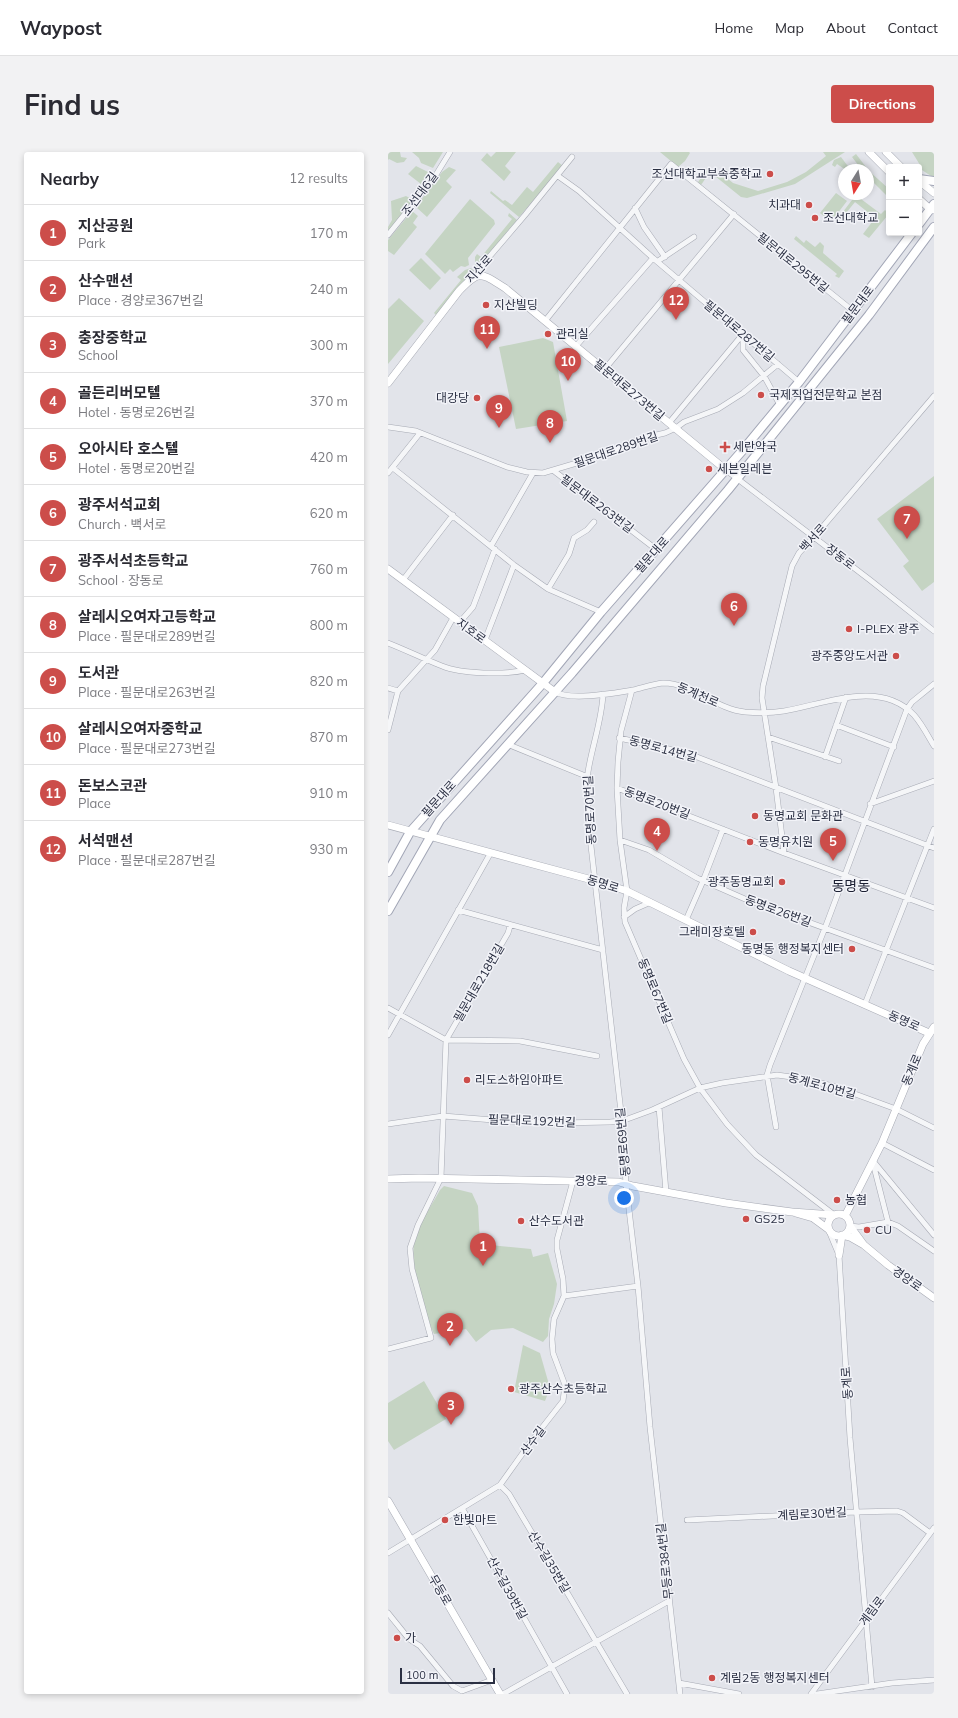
<!DOCTYPE html>
<meta charset="utf-8">
<style>
body{margin:0;font-family:Mulish,"Noto Sans KR",sans-serif;background:#f2f2f3;color:#2b2b33}
.controls{position:absolute;right:12px;top:12px;display:grid;overflow:hidden;border-radius:4px;box-shadow:0 2px 6px #0003}
.controls button{width:36px;height:36px;display:grid;place-items:center;padding:0;border:0;border-bottom:1px solid #e1e1e2;background:#fff;color:#2b2b33;font:20px sans-serif}
.compass{position:absolute;left:450px;top:12px;width:36px;height:36px;border-radius:50%;background:#fff;box-shadow:0 2px 6px #0003;rotate:191deg}
.scale{position:absolute;left:12px;bottom:10px;width:95px;box-sizing:border-box;padding-left:4px;border:2px solid #2a2f42;border-top:0;font-size:11px;line-height:14px;white-space:nowrap;color:#2a2f42;-webkit-text-stroke:3px #f2f3f8;paint-order:stroke}
.you{position:absolute;left:236px;top:1046px;width:14px;height:14px;margin:-10px;border:3px solid #fff;border-radius:50%;background:#1a73e8;box-shadow:0 0 0 6px #1a73e833}
.badge{display:grid;place-items:center;width:26px;height:26px;border-radius:50%;background:#cc4d4a;color:#fff;font-size:13px;font-weight:700}
.pin{position:absolute;translate:-50% -33px;filter:drop-shadow(0 1px 2px #0008)}
.pin::after{content:'';position:absolute;top:21px;width:14px;height:12px;background:inherit;clip-path:polygon(0 0,100% 0,50% 100%)}
.list{margin:0;padding:0;list-style:none}
h2{display:flex;justify-content:space-between;align-items:center;height:52px;margin:0;padding:0 16px;font-size:17px}
h2 small{font-size:13px;font-weight:400;color:#7c7c81}
.list li{display:grid;grid-template-columns:26px 1fr auto;gap:12px;align-items:center;box-sizing:border-box;height:56px;padding:0 16px;border-top:1px solid #e1e1e2}
.list b{display:block;font-size:15px;white-space:nowrap}
.list p{margin:0;font-size:13px;white-space:nowrap;color:#7c7c81}
.list em{font-size:13px;font-style:normal;color:#7c7c81}
.map{position:relative;flex:none;width:546px;height:1542px;overflow:hidden;border-radius:4px}
header{display:flex;align-items:center;gap:24px;box-sizing:border-box;height:56px;padding:0 20px;background:#fff;border-bottom:1px solid #e1e1e2}
header strong{font-size:19px}
nav{display:flex;gap:22px;margin-inline-start:auto;font-size:14px}
.intro{display:flex;align-items:center;justify-content:space-between;box-sizing:border-box;height:96px;padding:0 24px}
h1{margin:0;font-size:28px}
.button{padding:10px 18px;border-radius:4px;background:#cc4d4a;color:#fff;font-size:14px;font-weight:700}
main{display:flex;gap:24px;padding:0 24px}
aside{flex:1;background:#fff;border-radius:4px;box-shadow:0 2px 6px #0003}
.map>svg:first-child{display:block}
</style>
<header>
<strong>Waypost</strong>
<nav><a>Home</a><a>Map</a><a>About</a><a>Contact</a></nav>
</header>
<div class="intro"><h1>Find us</h1><a class="button">Directions</a></div>
<main>
<aside>
<h2>Nearby<small>12 results</small></h2>
<ul class="list">
<li><span class="badge">1</span><div><b>지산공원</b><p>Park</p></div><em>170 m</em></li>
<li><span class="badge">2</span><div><b>산수맨션</b><p>Place · 경양로367번길</p></div><em>240 m</em></li>
<li><span class="badge">3</span><div><b>충장중학교</b><p>School</p></div><em>300 m</em></li>
<li><span class="badge">4</span><div><b>골든리버모텔</b><p>Hotel · 동명로26번길</p></div><em>370 m</em></li>
<li><span class="badge">5</span><div><b>오아시타 호스텔</b><p>Hotel · 동명로20번길</p></div><em>420 m</em></li>
<li><span class="badge">6</span><div><b>광주서석교회</b><p>Church · 백서로</p></div><em>620 m</em></li>
<li><span class="badge">7</span><div><b>광주서석초등학교</b><p>School · 장동로</p></div><em>760 m</em></li>
<li><span class="badge">8</span><div><b>살레시오여자고등학교</b><p>Place · 필문대로289번길</p></div><em>800 m</em></li>
<li><span class="badge">9</span><div><b>도서관</b><p>Place · 필문대로263번길</p></div><em>820 m</em></li>
<li><span class="badge">10</span><div><b>살레시오여자중학교</b><p>Place · 필문대로273번길</p></div><em>870 m</em></li>
<li><span class="badge">11</span><div><b>돈보스코관</b><p>Place</p></div><em>910 m</em></li>
<li><span class="badge">12</span><div><b>서석맨션</b><p>Place · 필문대로287번길</p></div><em>930 m</em></li>
</ul>
</aside>
<div class="map">
<svg width="546" height="1542" viewBox="0 0 546 1542">
<rect width="100%" height="100%" fill="#e2e4ea"/>
<path fill="#c5d4c3" d="M0,0h12l1,5 6,1 -3,4 -7,1 -8,-4 -1,1z
M24,0h31l-10,16 -12,-5 -2,-5z
M108,0h20l-11,14 6,6 -7,9 -23,-21 6,-7 4,4z
M272,0h29l1,1 -5,8 -7,6z
M435,0h22l-50,32 -48,14 -6,-1 -31,-25 -9,13 -3,-3 10,-14 12,9 5,-8 5,2 -3,7 6,5 25,8 29,-9 19,-10 20,-16z
M524,0h22v26l-12,-8 -2,-5z
M468,2l13,17 20,18v9l-21,-21v-7h-6l-10,-13z
M453,5l9,12v1h-4l-9,-6 -2,3 -3,-2 2,-5z
M170,10l5,4 -44,51 -29,-24 1,-2 12,10 2,-1 7,5 15,-18 6,5z
M28,14l14,7 -9,11 -13,-10z
M61,15l7,3 -10,11 6,6 -25,30 -11,-10 26,-35z
M448,41l11,8 -16,21 -11,-9z
M463,42h7l-1,2 24,18 4,-4 2,2 1,3 -19,23 -6,-4 12,-16 -20,-16 -17,21 -2,-2 16,-21 1,-3z
M18,44l7,4 -1,3 -24,29v-5l4,-7 -1,-19z
M82,47l24,21 1,4 -27,34 1,7 -4,2 -4,-1 -8,6 -3,-3 -5,5 -20,-20z
M24,59l6,5 -5,7 4,4 -23,28 -6,-4v-11z
M121,61l8,7 -38,46 -4,-1v-8l2,-3 4,3 31,-38 -4,-3z
M408,84l8,7 2,-3 9,7 5,-5 4,4 -1,7 21,18 -5,7 -4,-2 2,-2 -43,-35z
M33,106l20,20 -11,12 -21,-20z
M83,116l2,2v3l-36,43 -3,-3 27,-33 -4,-3 8,-7z
M11,146l25,23 -36,43v-55z
M155,186l10,4 14,79 -51,8 -17,-82z
M546,324v106l-12,9 -19,-25 6,-5 -32,-42z
M56,1034l28,7 6,13 2,38 51,5 2,8 15,-4 9,31 -3,20 -5,15 -1,17 -5,6 -30,-14 -22,2 -15,12 -10,-13 -32,5c-11,-24 -27,-75 -18,-100 6,-15 16,-29 24,-44z
M135,1193l17,8 10,35 -5,13 -31,-9z
M36,1229l22,38 -52,31 -6,-9v-38z"/>
<g fill="none" stroke-linecap="round" stroke-linejoin="round">
<defs>
<path id="street" d="M170,24l21,15 74,67 146,124
M247,56l9,19 21,30
M0,83l46,-57 16,-26
M270,109l36,-24
M84,125l53,-62 47,-58
M157,169l126,-157 182,147
M355,182v16l21,26 16,29
M188,194l77,-88
M216,218l130,-156
M281,271l74,-89
M0,275l28,4 91,36 20,5 16,1 64,-19 32,-15 26,-6 11,-5 8,-6 34,-13 25,-16 35,-29
M5,316l121,97 34,24 53,23
M338,318l144,110 64,51
M166,319l103,79
M0,321l32,-40
M103,394l42,-73
M15,428l50,-65
M160,437l21,-35 5,-16 13,-8 7,-8
M72,470l13,-15 22,-58
M97,488l29,-75
M0,491c18,7 36,16 54,23 19,8 63,9 83,4
M0,536l10,3
M244,538l-11,41 -3,31 -1,26 3,52 7,51 -3,17 1,14 59,137 16,29 27,36 29,31 77,59
M167,540c16,9 60,1 78,-2 9,-2 20,-6 30,-7 30,0 52,26 82,29 13,1 26,1 39,-1 41,-7 96,-32 130,4 8,9 14,21 20,31
M215,542c-1,26 -11,52 -15,78 -3,21 1,43 2,65l32,284 4,63 12,102 12,141 30,267
M448,573l58,22
M0,578l10,-39 37,-41 18,-32
M380,585l71,24
M231,586l46,10 32,9 237,91
M119,592l81,33
M437,605l21,-60
M229,636l167,65 150,55
M482,652l64,-23
M232,688l29,10 48,28 48,21 189,69
M396,701l-8,-65 -14,-90 1,-12 29,-120 7,-13 15,-16 120,-141
M70,758l145,40
M236,765l11,-8 16,-7
M298,768l17,-39 20,-52
M477,852l69,-175
M0,856l58,32 74,1 77,15
M0,883l102,-181
M271,955l7,85
M0,972l55,-8 63,5 53,2 51,-1 12,-1 30,-11 48,-22 22,-5 55,-8 29,4 30,8 60,22 38,19
M388,975l-9,-52 3,-10 55,-137 82,-219 5,-7 22,-18
M494,991l52,27
M485,1009l61,74
M485,1011l15,59
M500,1070l10,4 36,25
M462,1074l9,1 29,-5
M441,1079l10,24 11,183 22,249
M176,1144l74,-10
M0,1197l43,-11 -19,-69 -2,-21 8,-23 23,-47 5,-138 62,-107 2,-7
M112,1333l9,9 118,200
M74,1356l105,186
M299,1368l169,-8 41,-1 6,2 27,20
M0,1401l112,-68 30,-42 33,-42 2,-16 -12,-32 -1,-14 2,-20 10,-23 -1,-17 -6,-30v-9l16,-59
M0,1461l21,26 11,7 33,40 9,5 30,-11
M291,1531l60,11
M115,1542l166,-93
M423,1542l123,-166
M429,1542l75,-11 42,-3"/>
<path id="secondary" d="M481,0l20,20
M498,0l15,15
M531,29l15,12
M531,47l11,10 4,1
M0,231l71,-92c21,-22 22,-18 46,-3l221,182
M0,417l167,123
M0,673l208,56 31,10 162,80 140,62
M0,1027l31,-1 200,4 14,4 93,17 66,9
M440 1073a11 11 0 1 1 22 0a11 11 0 1 1-22 0Z
M457,1064l37,-73 41,-99 11,-17
M440,1077l-15,-11 -21,-6 42,3
M476,1093l24,20 46,33
M451,1103l3,-20 8,2 14,8 -14,-19
M0,1349l112,193"/>
<path id="primary" d="M531,27l15,2
M531,72l15,-20
M0,720l22,-40 133,-149 58,-71 141,-161 57,-69 113,-149
M0,759l52,-91 132,-147 156,-183 141,-175 65,-88"/>
</defs>
<use href="#street" stroke="#a7aab4" stroke-width="6"/>
<use href="#secondary" stroke="#a7aab4" stroke-width="8"/>
<use href="#primary" stroke="#a2a6b6" stroke-width="10"/>
<use href="#street" stroke="#f5f6f8" stroke-width="5"/>
<use href="#secondary" stroke="#fff" stroke-width="7"/>
<use href="#primary" stroke="#fff" stroke-width="8"/>
</g>
<g fill="#cc4d4a" stroke="#f2f3f8" stroke-width="1.5">
<circle cx="382" cy="22" r="4"/>
<circle cx="421" cy="53" r="4"/>
<circle cx="427" cy="66" r="4"/>
<circle cx="98" cy="153" r="4"/>
<circle cx="160" cy="182" r="4"/>
<circle cx="373" cy="243" r="4"/>
<circle cx="89" cy="246" r="4"/>
<path d="M335 289h4v4h4v4h-4v4h-4v-4h-4v-4h4z"/>
<circle cx="321" cy="317" r="4"/>
<circle cx="461" cy="477" r="4"/>
<circle cx="508" cy="504" r="4"/>
<circle cx="367" cy="664" r="4"/>
<circle cx="362" cy="690" r="4"/>
<circle cx="394" cy="730" r="4"/>
<circle cx="365" cy="780" r="4"/>
<circle cx="464" cy="797" r="4"/>
<circle cx="79" cy="928" r="4"/>
<circle cx="449" cy="1048" r="4"/>
<circle cx="358" cy="1067" r="4"/>
<circle cx="133" cy="1069" r="4"/>
<circle cx="479" cy="1078" r="4"/>
<circle cx="123" cy="1237" r="4"/>
<circle cx="57" cy="1368" r="4"/>
<circle cx="9" cy="1486" r="4"/>
<circle cx="324" cy="1526" r="4"/>
</g>
<g text-anchor="middle" stroke-width="3" stroke-linejoin="round" paint-order="stroke">
<g font-size="12" fill="#2a2f42" stroke="#f2f3f8" text-anchor="start">
<text x="374" y="26" text-anchor="end">조선대학교부속중학교</text>
<text x="413" y="57" text-anchor="end">치과대</text>
<text x="435" y="70">조선대학교</text>
<text x="106" y="157">지산빌딩</text>
<text x="168" y="186">관리실</text>
<text x="381" y="247">국제직업전문학교 본점</text>
<text x="81" y="250" text-anchor="end">대강당</text>
<text x="345" y="299">세란약국</text>
<text x="329" y="321">세븐일레븐</text>
<text x="469" y="481">I-PLEX 광주</text>
<text x="500" y="508" text-anchor="end">광주중앙도서관</text>
<text x="375" y="668">동명교회 문화관</text>
<text x="370" y="694">동명유치원</text>
<text x="386" y="734" text-anchor="end">광주동명교회</text>
<text x="357" y="784" text-anchor="end">그래미장호텔</text>
<text x="456" y="801" text-anchor="end">동명동 행정복지센터</text>
<text x="87" y="932">리도스하임아파트</text>
<text x="457" y="1052">농협</text>
<text x="366" y="1071">GS25</text>
<text x="141" y="1073">산수도서관</text>
<text x="487" y="1082">CU</text>
<text x="131" y="1241">광주산수초등학교</text>
<text x="65" y="1372">한빛마트</text>
<text x="17" y="1490">가</text>
<text x="332" y="1530">계림2동 행정복지센터</text>
</g>
<g font-size="12" fill="#2a2f42" stroke="#f2f3f8">
<text transform="translate(32 42) rotate(-53)" y="4">조선대6길</text>
<text transform="translate(405 111) rotate(39)" y="4">필문대로295번길</text>
<text transform="translate(91 117) rotate(-48)" y="4">지산로</text>
<text transform="translate(470 153) rotate(-53)" y="4">필문대로</text>
<text transform="translate(351 179) rotate(40)" y="4">필문대로287번길</text>
<text transform="translate(241 238) rotate(40)" y="4">필문대로273번길</text>
<text transform="translate(228 298) rotate(-19)" y="4">필문대로289번길</text>
<text transform="translate(209 352) rotate(37)" y="4">필문대로263번길</text>
<text transform="translate(425 386) rotate(-48)" y="4">백서로</text>
<text transform="translate(264 403) rotate(-48)" y="4">필문대로</text>
<text transform="translate(452 405) rotate(38)" y="4">장동로</text>
<text transform="translate(83 479) rotate(36)" y="4">지호로</text>
<text transform="translate(310 543) rotate(23)" y="4">동계천로</text>
<text transform="translate(275 597) rotate(15)" y="4">동명로14번길</text>
<text transform="translate(51 647) rotate(-48)" y="4">필문대로</text>
<text transform="translate(269 651) rotate(21)" y="4">동명로20번길</text>
<text transform="translate(202 658) rotate(-93)" y="4">동명로70번길</text>
<text transform="translate(215 732) rotate(17)" y="4">동명로</text>
<text transform="translate(390 759) rotate(20)" y="4">동명로26번길</text>
<text transform="translate(91 831) rotate(-60)" y="4">필문대로218번길</text>
<text transform="translate(267 839) rotate(67)" y="4">동명로67번길</text>
<text transform="translate(516 869) rotate(24)" y="4">동명로</text>
<text transform="translate(524 918) rotate(-67)" y="4">동계로</text>
<text transform="translate(434 934) rotate(15)" y="4">동계로10번길</text>
<text transform="translate(144 969) rotate(2)" y="4">필문대로192번길</text>
<text transform="translate(235 990) rotate(-95)" y="4">동명로69번길</text>
<text x="203" y="1033">경양로</text>
<text transform="translate(519 1127) rotate(35)" y="4">경양로</text>
<text transform="translate(459 1231) rotate(-94)" y="4">동계로</text>
<text transform="translate(145 1289) rotate(-53)" y="4">산수길</text>
<text transform="translate(424 1362) rotate(-3)" y="4">계림로30번길</text>
<text transform="translate(277 1409) rotate(-96)" y="4">무등로384번길</text>
<text transform="translate(161 1410) rotate(59)" y="4">산수길35번길</text>
<text transform="translate(119 1436) rotate(61)" y="4">산수길39번길</text>
<text transform="translate(52 1438) rotate(60)" y="4">무등로</text>
<text transform="translate(484 1459) rotate(-53)" y="4">계림로</text>
</g>
<g font-size="14" fill="#1c2033" stroke="#f2f3f8">
<text x="463" y="739">동명동</text>
</g>
</g>
</svg>
<div class="controls">
<button>+</button>
<button>−</button>
</div>
<svg class="compass" viewBox="-18 -18 36 36"><path d="M0-13l5 13h-10z" fill="#e53935"/><path d="M0 13l5-13h-10z" fill="#7c7c81"/></svg>
<div class="scale">100 m</div>
<div class="you"></div>
<div class="pin badge" style="left:95px;top:1114px">1</div>
<div class="pin badge" style="left:62px;top:1194px">2</div>
<div class="pin badge" style="left:63px;top:1273px">3</div>
<div class="pin badge" style="left:269px;top:699px">4</div>
<div class="pin badge" style="left:445px;top:709px">5</div>
<div class="pin badge" style="left:346px;top:474px">6</div>
<div class="pin badge" style="left:519px;top:387px">7</div>
<div class="pin badge" style="left:162px;top:291px">8</div>
<div class="pin badge" style="left:111px;top:276px">9</div>
<div class="pin badge" style="left:180px;top:229px">10</div>
<div class="pin badge" style="left:99px;top:197px">11</div>
<div class="pin badge" style="left:288px;top:168px">12</div>
</div>
</main>
